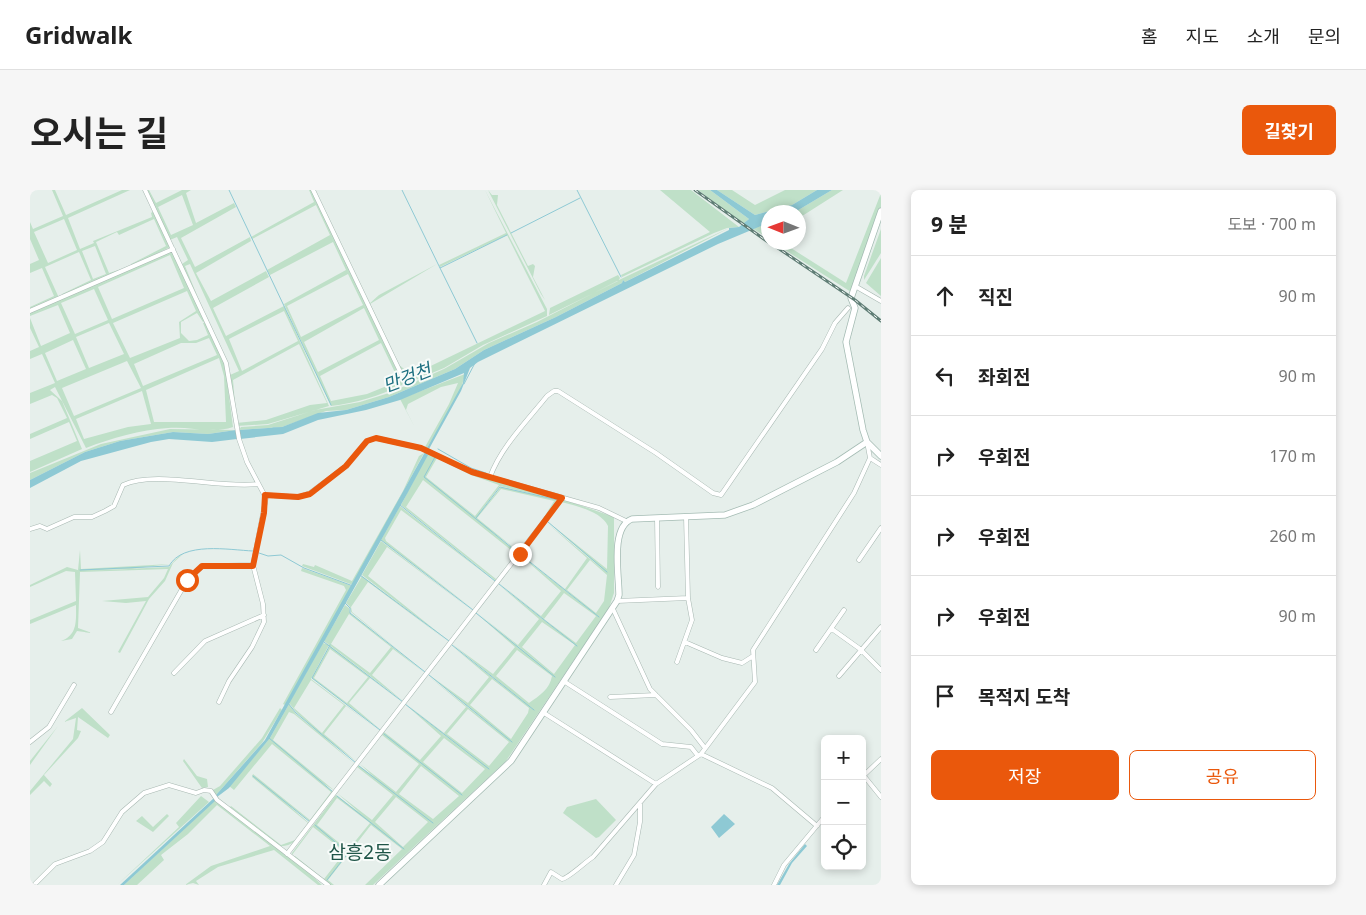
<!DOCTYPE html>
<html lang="ko">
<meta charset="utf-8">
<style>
body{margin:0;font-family:"Noto Sans","Noto Sans KR",sans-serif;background:#f6f6f6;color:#222}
.controls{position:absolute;right:15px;bottom:15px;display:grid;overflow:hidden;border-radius:8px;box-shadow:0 2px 8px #0003}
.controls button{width:45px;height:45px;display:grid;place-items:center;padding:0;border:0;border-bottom:1px solid #e0e0e0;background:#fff;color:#222;font:25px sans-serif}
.compass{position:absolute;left:731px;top:15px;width:45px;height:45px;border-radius:50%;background:#fff;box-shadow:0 2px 8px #0003;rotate:271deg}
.stop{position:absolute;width:15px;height:15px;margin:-11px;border:4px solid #ea580c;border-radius:50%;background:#fff}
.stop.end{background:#ea580c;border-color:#fff;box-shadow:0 1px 5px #0008}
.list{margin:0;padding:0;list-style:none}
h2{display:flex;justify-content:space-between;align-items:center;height:65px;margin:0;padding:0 20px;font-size:21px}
h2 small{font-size:16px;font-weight:400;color:#767676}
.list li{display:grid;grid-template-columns:32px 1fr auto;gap:15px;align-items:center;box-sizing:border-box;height:80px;padding:0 20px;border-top:1px solid #e0e0e0}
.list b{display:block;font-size:19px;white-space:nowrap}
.list em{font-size:16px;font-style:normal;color:#767676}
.actions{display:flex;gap:10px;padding:15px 20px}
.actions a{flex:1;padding:11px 0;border:1px solid #ea580c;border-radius:8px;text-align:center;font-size:18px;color:#ea580c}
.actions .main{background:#ea580c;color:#fff}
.icon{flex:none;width:28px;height:28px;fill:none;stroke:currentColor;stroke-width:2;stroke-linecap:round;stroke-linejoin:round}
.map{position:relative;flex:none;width:851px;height:695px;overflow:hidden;border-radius:8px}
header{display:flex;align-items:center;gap:30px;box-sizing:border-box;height:70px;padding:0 25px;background:#fff;border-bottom:1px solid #e0e0e0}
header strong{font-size:24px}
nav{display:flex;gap:28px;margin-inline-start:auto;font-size:18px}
.intro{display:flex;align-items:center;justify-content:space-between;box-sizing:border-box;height:120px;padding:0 30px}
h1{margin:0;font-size:35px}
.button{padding:12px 22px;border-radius:8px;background:#ea580c;color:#fff;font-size:18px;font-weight:700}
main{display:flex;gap:30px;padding:0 30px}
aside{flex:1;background:#fff;border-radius:8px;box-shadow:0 2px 8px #0003}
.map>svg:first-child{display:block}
</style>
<header>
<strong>Gridwalk</strong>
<nav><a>홈</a><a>지도</a><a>소개</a><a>문의</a></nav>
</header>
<div class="intro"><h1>오시는 길</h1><a class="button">길찾기</a></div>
<main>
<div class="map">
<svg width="851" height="695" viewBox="0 0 851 695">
<rect width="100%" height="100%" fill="#e6efeb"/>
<path fill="#bfe0c8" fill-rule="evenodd" d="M22,0h3l11,25 56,-25h8l-62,28 12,31 14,-6 -1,-2 59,-24 -1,-4 3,-2 16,36 -38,19 -1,-2 35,-18 -12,-27 -35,16 -2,-3 -21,10 13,31 22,-7 -69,30v-2l29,-14 -12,-28 -34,15 14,31 -29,12v-3l24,-11 -12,-28 -12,5v-9l9,-4 -9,-21v-17l3,7 30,-13zM34,29l13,31 -29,13 -14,-31zM65,56l11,28 -13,5 -11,-28z
M117,0h2l7,13 26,-13h9l-5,3 10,30 38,-20 2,4 -55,31 14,29 55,-30 1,4 -55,32 15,28 55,-30 3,6 -56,31 13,28 58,-30 45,100 -61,18 -31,2 -1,-3 30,-3 44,-15 17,-2 -28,-59 -66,36 2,24 -2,2 -3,-31 9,-4 -49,-107 -5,2 14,34 -17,-36 6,-4 -11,-23 -7,3zM152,5l11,30 -22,10 -13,-28zM254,121l14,30 -56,30 -13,-32z
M279,0h3l91,193 -1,2c-23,11 -46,18 -71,21l-47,-102 62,-34 -13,-28 -63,33 -3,-5 63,-35 -14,-30 -64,34 -1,-2 63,-35zM318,84l15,31 -62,32 -14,-31zM334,118l15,32 -61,32 -14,-30zM351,153l18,38 -32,13 -36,7 -11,-25z
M455,0l62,119v7l-64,29 -39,23 -36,15 -1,-1 -38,-78 10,-9 58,-31 -67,40 29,61 13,10 133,-64 -38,-76 -67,32 -1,-2 67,-32z
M458,0l4,5h6l-1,10 31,61 5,-2 2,2 -2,11 12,23 -4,-6z
M630,0h31l48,37 -12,1 -13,5 -92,44 -1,-2 89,-43z
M668,0h12l39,29 -6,5z
M687,0h15l23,15 30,-15h32l-25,15 -37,10z
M802,0h11l-44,28 -1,-6h-3z
M851,3v14l-30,85 -77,-49h9l63,40z
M738,33v15l-15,-9z
M699,38l-104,54 -2,-2 -1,3 -66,34 -72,33 -29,19 -66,28 -43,13 -20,1 -44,16 -43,3 2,-3 27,-2 47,-15 45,-8 29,-9 55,-24 45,-26 48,-21 84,-43z
M851,39v24l-17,27v-4z
M142,60l33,71 -2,1 -6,-9 -16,9v11l8,8 8,-1 11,-5 -5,-12 3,-1 19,43 8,62c-20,7 -44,-1 -65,1 -28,2 -56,10 -82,20l-31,-61 -5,3 12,11 20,48 -52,23v-11l47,-20 -8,-19 -39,17v-5l37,-16 -10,-20 -5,-3 -22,9v-11l25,-10 -13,-29 -12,5v-8l9,-4 -9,-19v-10l11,28 29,-13 -12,-28 -28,11v-3zM140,65l14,33 -72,31 -14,-32zM64,99l14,31 -33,14 -14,-31zM157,101l9,20 -17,11 1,16 -50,20 -17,-35zM79,133l15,31 -35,14 -13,-31zM179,148l8,17 -74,31 -9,-22 47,-21h15zM43,150l13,29 -29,12 -12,-28zM189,168l5,18 2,46h-72l-8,-32zM97,171l14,27 -67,28 -12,-28zM112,201l9,33 -23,3 -44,12 -8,-20z
M851,68v38l-15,-13z
M588,85l2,3 -2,3 -69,34 1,-7z
M435,184c-2,18 -28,56 -38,74l-2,-1 24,-43 9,-21 -17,4 -33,17 -2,6 8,16 -14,-27z
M140,239l66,1 -28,4 -35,-2 -53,9 -35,11 -55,28v-7l71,-29z
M394,263l-71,132 -51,-19 1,-2 11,3 1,-2 37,16 51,-90 16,-35z
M398,263l43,20 89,26 -25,33 19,-31 -53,-12 -24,29 42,34 -32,-24 31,25 -14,19 12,-18 -93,-74 -17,27 90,72 6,-5 -6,7 -95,-76zM407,268l34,17 28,10 -24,31 -49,-39zM470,296l58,14 -14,19 13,-19 -56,-13 -26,32z
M535,310l49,17v76l-5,15 -103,153 -133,124h-8l37,-36 -31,-24 -43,55 6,5h-5l-36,-28 2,-1 29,23 21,-27 -32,-25 -21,28v-2l44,-58 24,18 -23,-20 35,27 21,-25 -36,-28 1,-2 17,13 -15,-14 36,28 23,-28 -37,-29 2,-3 36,28 21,-24 -36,-32 84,66 -84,-67 39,30 22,-26 -39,-32 85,67 -84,-68 40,29 21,-26 -38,-32 83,65 -82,-66 41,30 22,-27 -39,-34 80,64 -80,-65 42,33 21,-26 -41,-35 79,62 -78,-63 42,33 20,-25 -41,-36 79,62 -78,-63 44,35 22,-31 -41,-36 61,51 -60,-52 60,48 1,-43c-7,-15 -32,-20 -47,-24zM560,370l17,15 -3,26 -8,12 -29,-23zM534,403l32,23 -20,27 -32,-24zM512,432l33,23 -21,29 -32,-27zM487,460l35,26c-2,13 -13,20 -23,27l-33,-27zM462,489l37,29 -1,5 -17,26 -41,-34zM438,519l41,33 -20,24 -42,-32zM414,548l41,31 -23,24 -39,-31zM391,576l38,30 -26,23 -34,-25zM366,607l32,25 -25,25 -28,-25zM307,608l33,25 -22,27 -31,-25z
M370,316l96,76 -95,-72 -16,28 1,3 88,69 -93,-70z
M351,351l92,70 -86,-64 -19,29 82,66 -88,-67z
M50,360l1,19 89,-5 -41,5 -49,2 89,-4c4,-5 8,-10 14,-13l-10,9 -8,18 -16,18 -29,54 -2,-1 28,-51 -20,2 -24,-2 46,-4 16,-19 4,-9 -88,3 -2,56 14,5 -15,-2 -5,8 -11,2c17,-6 15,-21 15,-36l-46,19v-4l46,-19 -1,-29 -9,-1 -36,16v-2l37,-18 11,3z
M272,378l50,18 -67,119 -2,-1 63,-114 -2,-4 -43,-15z
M332,386l88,67 -82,-61 -17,25 1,5 73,60 -74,-60 -1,-5 -4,-4z
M315,415l4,3 1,5 75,60 -32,-24 -21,26 32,27 -80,-61zM319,424l42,33 -21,26 -39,-29z
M293,453l6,2 -18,34 70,53 -35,-26 -22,28 33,28 -33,-25 32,28 -62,-51 -5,-2 -16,28 62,51 -14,-9 13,11 -23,29 -26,-20 25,22c-8,11 -15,23 -31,22l-49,-39 1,-1 50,39 14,-5 13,-17 -56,-46 1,-3 57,46 21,-28 -59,-48 -38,46 -5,-4 41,-48 19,-34 7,10 22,18 -21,-19 -8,-10zM281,490l33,25 -22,28 -28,-25z
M300,456l73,57 -33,-25 -21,25 33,28 -70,-53zM300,459l38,28 -21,26 -33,-25z
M52,518l28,27 -2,3 -30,-21 -1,13 4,1 -3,7 -34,37 8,9 -2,3 -6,-6 -14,14v-4l43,-52 3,-21 -12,4z
M250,518l2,2 -20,33 -46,52 -3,-5 7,-4 42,-48z
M28,536l-28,39v-4z
M154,569l13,17 10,3 1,8 -6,1 -19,-27z
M171,606l8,6 -92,83 62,-58 -3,-4z
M566,609l20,21 -17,17 -3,1 -33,-25 4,-6z
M185,610l93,72 14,13h-4l-44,-35 -56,17 -22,14 3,4 -6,-2 -8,2 26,-19 59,-20 -53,-41 -29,29 -27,21 3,5 -27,25h-13z
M137,624l2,2 -16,16 -17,-11 6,-5 11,11z"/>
<path fill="#8ec9d4" d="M680,0h7l38,25 37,-10 25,-15h15l-37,22h-27v11l-50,21 -240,118 -8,6 -9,23 -32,58 -2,-1 36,-65 1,-10 -64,27 -34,10 -48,10 -35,14 -43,5 -1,-9 43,-3 36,-14 28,-3 43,-13 66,-28 29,-19 72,-33 66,-34 1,-3 2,2 104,-52v-2l10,-1 10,-8z
M206,240l1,9 -25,3 -43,-3 -18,3 -70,19 -51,27v-8l55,-28 35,-11 53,-9 35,2z
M395,262l3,3 -21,39 -137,244 -41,50 -12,9 -1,-2 49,-55z
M184,608l1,3 -91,84h-4z
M694,624l11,10 -16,14 -8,-11z
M775,654l2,2 -15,17 -12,22h-3l12,-21z"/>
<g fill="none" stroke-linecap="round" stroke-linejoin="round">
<path stroke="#8ec9d4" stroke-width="1" d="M199,0l102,215
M372,0l38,78 67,-33
M547,0l44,87
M481,43l69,-35
M410,78l37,75
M434,194l11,-21
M243,238h9
M408,259l33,19 15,5
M405,267l-11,20 93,75
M370,315l95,76
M446,328l24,-31 58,13 -14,18
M518,332l59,50
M351,350l92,70
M229,363l9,3 13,-1 23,13 49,18
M491,365l78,62
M50,380l89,-4c14,-25 60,-16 84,-15
M330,385l89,66
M469,394l78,62
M315,413l5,5v5l75,59
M446,423l79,64
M294,452l79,60
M300,455l-18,33 68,52
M422,455l82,65
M399,485l83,67
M258,513l8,10 60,50
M375,514l84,65
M354,544l78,61
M239,548l64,54
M329,576l74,57
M223,586l57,46
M307,606l67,53
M285,635l33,28 -21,27"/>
<defs>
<path id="street" d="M115,0l81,173 13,76 8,23 19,36 -13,67 10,39 1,18 -12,25 -23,34 -10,21
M283,0l93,194
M825,96l26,15
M0,121l143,-62
M837,252l3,16 11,7
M460,287c11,-30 37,-56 57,-81l7,-5h4l98,62 57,40 8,2 101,-146 13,-26 13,-15
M235,305l33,2 12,-4 36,-27 21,-25 9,-3 45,10 51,24 127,36 27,13
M627,328l1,69
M0,339l10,-3 7,3 27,-12h18l13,-6 9,-5 9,-21c32,-15 97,4 135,-1
M829,370l22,-32
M587,411l71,-3 -2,-81
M583,419l37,80 41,41 14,18
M802,439l28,20 21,21
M655,452l37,16 20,5 11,-7
M786,460l28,-40
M647,472l15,-42 -4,-22
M144,483l31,-32 59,-26
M809,486l42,-49
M535,492l97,62 29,3 7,9
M580,507l46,-2
M81,522l78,-135 14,-11 50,-1
M514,523l112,71
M0,552l19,-15 25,-42
M671,564l71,34 45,38
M834,586l17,21
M832,587l19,-18
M257,664l275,-356
M4,695l21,-21 35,-13 13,-9 19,-30 22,-19 25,-8 27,8 8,-3 7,1 6,9 111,85
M514,695l7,-13 11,7c7,-1 23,-17 31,-22l63,-73 45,-30 54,-72 -2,-32 101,-157 16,-35
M586,695l18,-30 6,-33v-18
M744,695l10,-20 41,-49"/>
<path id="secondary" d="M851,21l-30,87 4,10 -9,34 17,88 4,12 14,14
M349,695l132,-124 106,-160 2,-6c0,-20 -9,-68 13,-76l93,-4 28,-10 84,-43 30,-20"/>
</defs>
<use href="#street" stroke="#a8b8b2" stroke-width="5"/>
<use href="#secondary" stroke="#a4bbb3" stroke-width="7"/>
<use href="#street" stroke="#fff" stroke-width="4"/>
<use href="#secondary" stroke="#fff" stroke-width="5.5"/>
<defs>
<path id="rail" d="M665,0l73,52
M739,52l86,58 26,21"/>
</defs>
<use href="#rail" stroke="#5f7d75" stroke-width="3"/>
<use href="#rail" stroke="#f7fbf9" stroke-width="1" stroke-dasharray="4" stroke-linecap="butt"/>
</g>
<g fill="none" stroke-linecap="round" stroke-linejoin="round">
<path stroke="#ea580c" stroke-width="6" d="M157,390l15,-14h51l11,-53 1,-18 33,2 12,-3 36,-28 21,-25 9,-3 45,10 51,24 90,26 -42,56"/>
</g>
<g text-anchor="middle" stroke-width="4" stroke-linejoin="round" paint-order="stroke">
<g font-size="18" font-style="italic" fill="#1c6f80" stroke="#f7fbf9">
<text transform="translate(377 188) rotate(-21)" y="6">만겅천</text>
</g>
<g font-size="19" fill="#1f5548" stroke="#f7fbf9">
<text x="330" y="669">삼흥2동</text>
</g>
</g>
</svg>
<div class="controls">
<button>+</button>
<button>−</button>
<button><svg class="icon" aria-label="locate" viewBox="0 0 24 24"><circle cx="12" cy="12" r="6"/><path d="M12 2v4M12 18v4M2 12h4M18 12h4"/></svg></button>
</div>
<svg class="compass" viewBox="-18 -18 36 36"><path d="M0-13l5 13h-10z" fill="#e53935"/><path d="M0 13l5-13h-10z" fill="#767676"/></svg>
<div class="stop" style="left:157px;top:390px"></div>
<div class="stop end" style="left:490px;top:364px"></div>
</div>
<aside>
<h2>9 분<small>도보 · 700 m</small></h2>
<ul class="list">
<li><svg class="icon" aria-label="ahead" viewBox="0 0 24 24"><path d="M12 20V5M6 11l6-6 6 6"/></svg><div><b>직진</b></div><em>90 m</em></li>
<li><svg class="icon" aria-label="left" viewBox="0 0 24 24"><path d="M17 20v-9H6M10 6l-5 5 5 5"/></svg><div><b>좌회전</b></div><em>90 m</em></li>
<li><svg class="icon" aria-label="right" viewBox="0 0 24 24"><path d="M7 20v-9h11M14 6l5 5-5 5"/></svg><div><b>우회전</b></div><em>170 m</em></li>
<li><svg class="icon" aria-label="right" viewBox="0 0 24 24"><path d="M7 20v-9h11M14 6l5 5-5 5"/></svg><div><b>우회전</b></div><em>260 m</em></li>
<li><svg class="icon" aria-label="right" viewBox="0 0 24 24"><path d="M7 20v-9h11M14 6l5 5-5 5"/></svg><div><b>우회전</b></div><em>90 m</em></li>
<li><svg class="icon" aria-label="arrive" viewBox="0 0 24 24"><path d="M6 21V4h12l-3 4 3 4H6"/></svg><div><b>목적지 도착</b></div></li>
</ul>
<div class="actions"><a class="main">저장</a><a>공유</a></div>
</aside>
</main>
